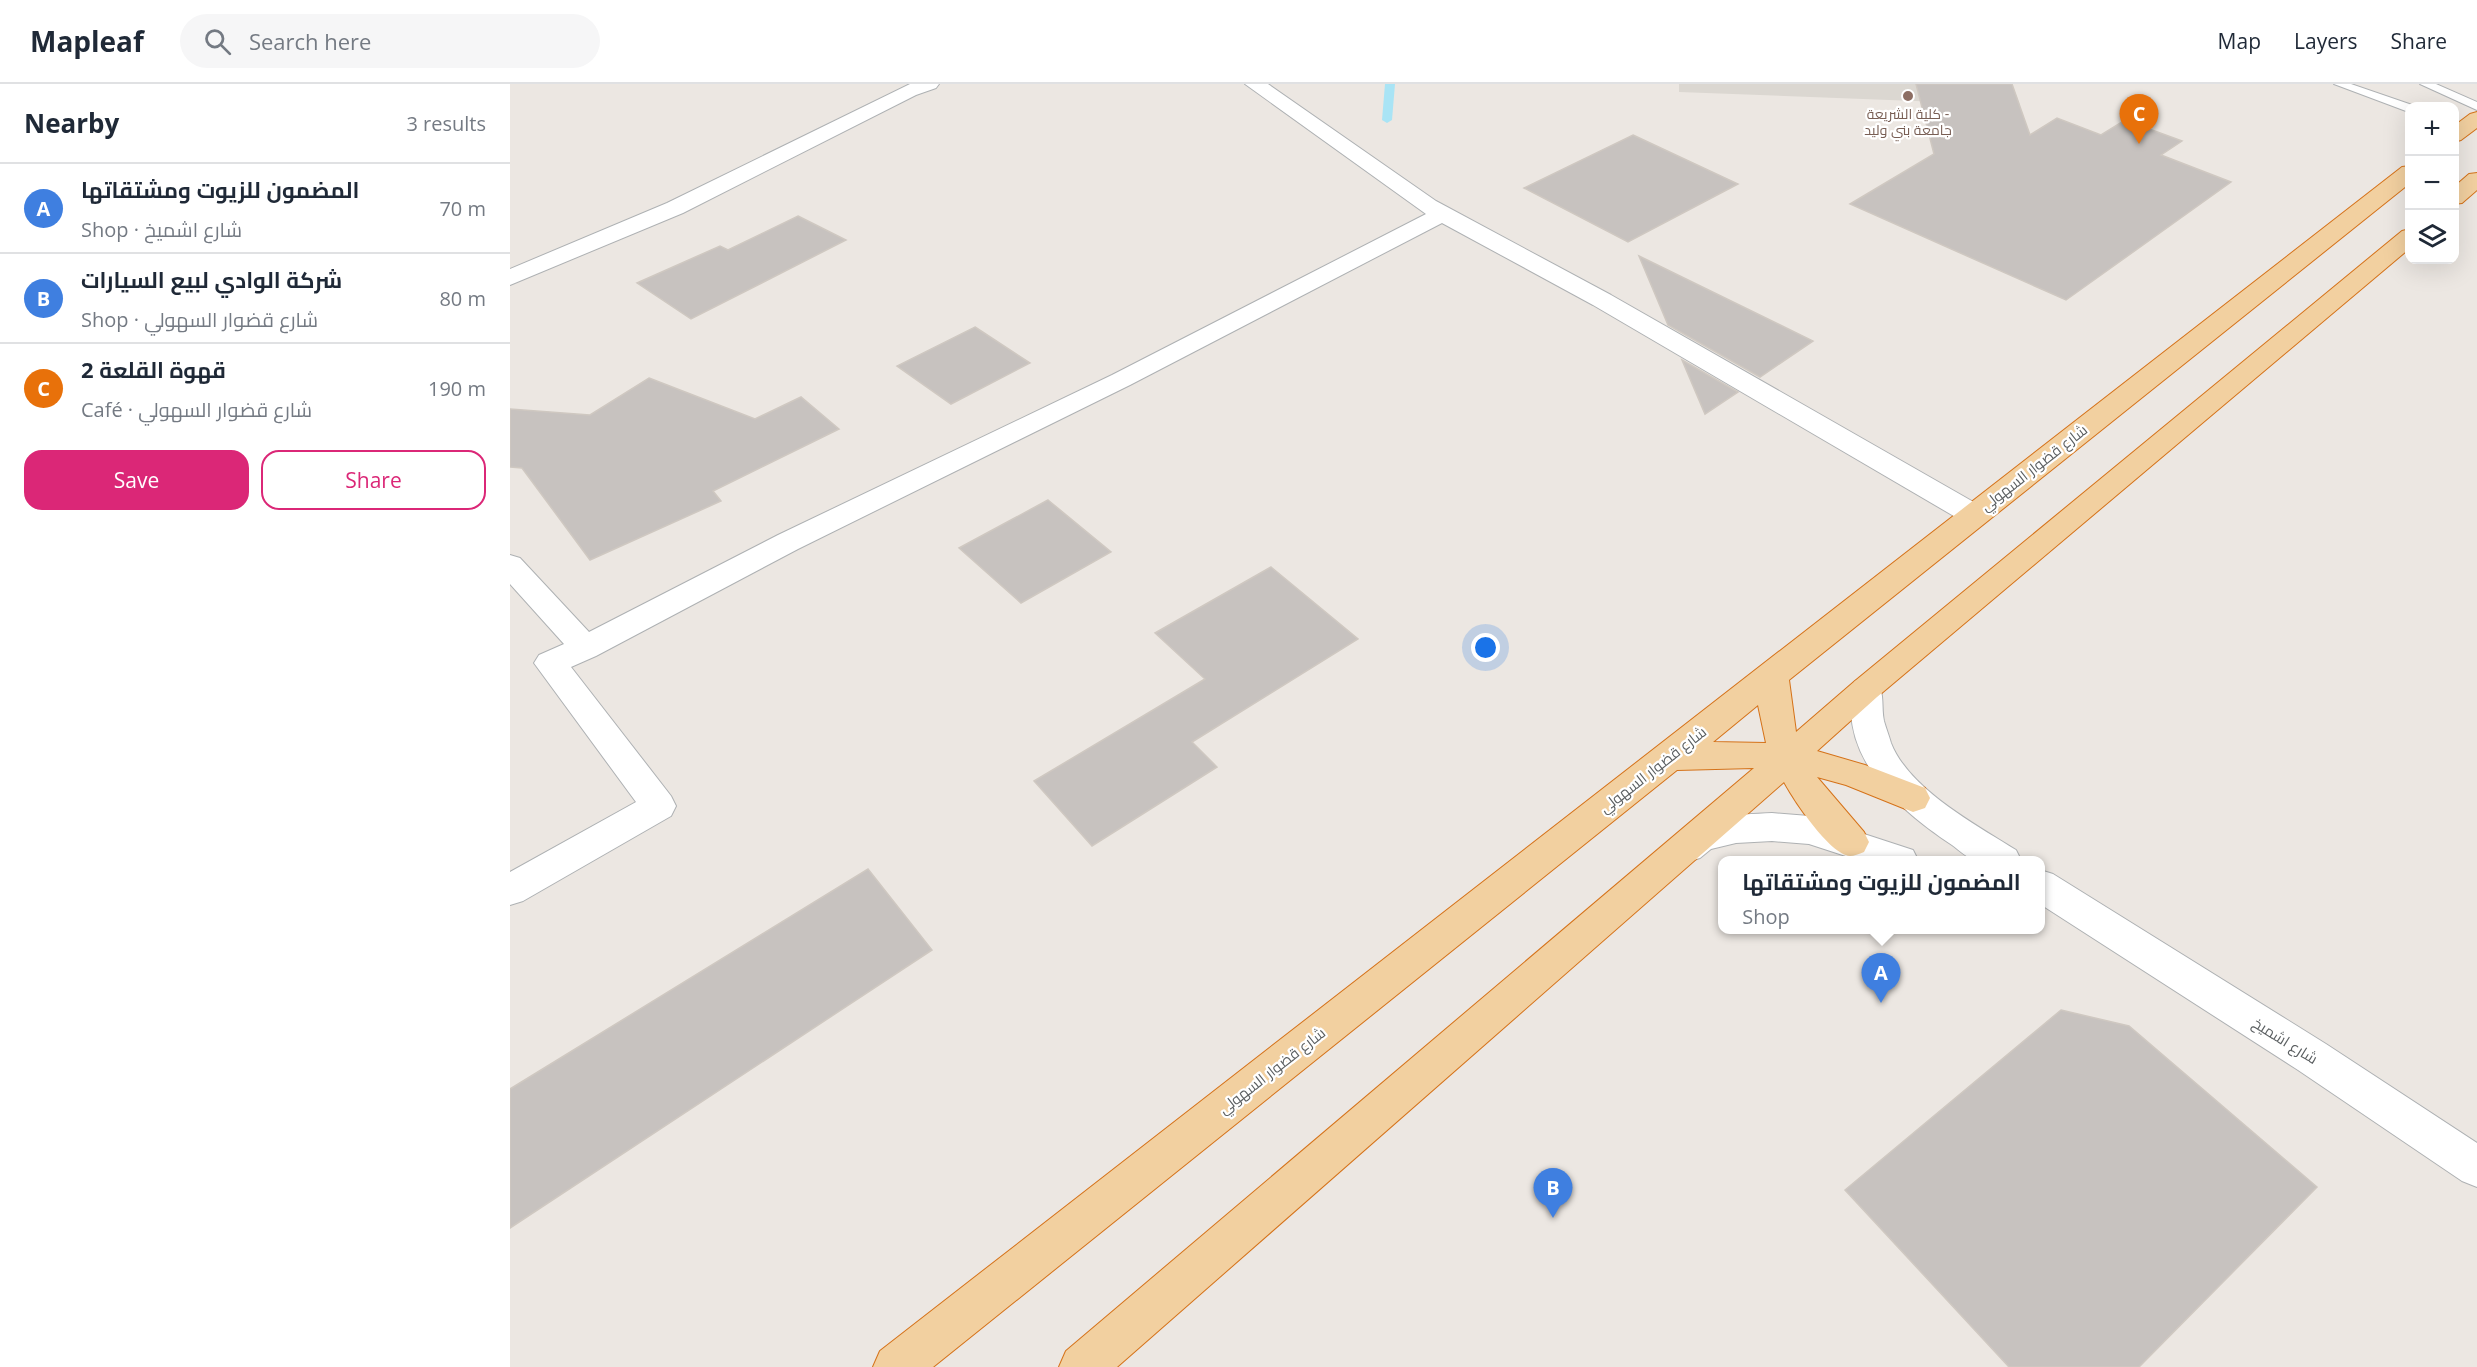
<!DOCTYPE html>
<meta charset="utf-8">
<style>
body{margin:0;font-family:"Open Sans",Cairo,sans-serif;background:#f6f6f7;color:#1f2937}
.controls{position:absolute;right:18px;top:18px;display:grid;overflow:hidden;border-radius:12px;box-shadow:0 6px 24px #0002}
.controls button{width:54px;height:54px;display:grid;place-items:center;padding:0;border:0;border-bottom:2px solid #e0e1e3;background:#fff;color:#1f2937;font:30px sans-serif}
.you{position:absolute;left:976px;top:564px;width:21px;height:21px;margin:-15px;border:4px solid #fff;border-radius:50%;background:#1a73e8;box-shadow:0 0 0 9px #1a73e833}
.badge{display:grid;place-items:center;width:39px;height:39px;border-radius:50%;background:#db2777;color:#fff;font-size:20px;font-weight:700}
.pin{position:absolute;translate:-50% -50px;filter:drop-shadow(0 2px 3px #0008)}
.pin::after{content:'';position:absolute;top:32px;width:21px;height:18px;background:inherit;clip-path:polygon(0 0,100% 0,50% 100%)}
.popup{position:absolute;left:1208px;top:772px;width:327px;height:78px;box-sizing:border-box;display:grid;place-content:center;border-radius:12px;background:#fff;filter:drop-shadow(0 2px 4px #0005);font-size:20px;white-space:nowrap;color:#747a83}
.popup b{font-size:22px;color:#1f2937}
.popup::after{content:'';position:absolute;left:50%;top:100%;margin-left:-12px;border:12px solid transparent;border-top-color:#fff}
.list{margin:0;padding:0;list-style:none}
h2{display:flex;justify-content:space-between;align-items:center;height:78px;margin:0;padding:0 24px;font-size:26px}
h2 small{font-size:20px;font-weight:400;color:#747a83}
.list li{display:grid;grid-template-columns:39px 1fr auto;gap:18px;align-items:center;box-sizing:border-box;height:90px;padding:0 24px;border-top:2px solid #e0e1e3}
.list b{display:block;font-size:22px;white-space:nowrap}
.list p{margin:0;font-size:20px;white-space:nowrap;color:#747a83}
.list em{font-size:20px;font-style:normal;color:#747a83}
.actions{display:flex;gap:12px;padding:18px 24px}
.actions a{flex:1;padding:14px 0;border:2px solid #db2777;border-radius:18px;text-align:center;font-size:21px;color:#db2777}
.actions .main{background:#db2777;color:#fff}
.icon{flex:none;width:33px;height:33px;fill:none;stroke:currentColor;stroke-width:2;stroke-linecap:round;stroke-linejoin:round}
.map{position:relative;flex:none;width:1967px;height:1283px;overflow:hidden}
header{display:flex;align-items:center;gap:36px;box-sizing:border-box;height:84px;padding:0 30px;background:#fff;border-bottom:2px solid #e0e1e3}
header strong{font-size:28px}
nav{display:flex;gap:33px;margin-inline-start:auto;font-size:21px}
.search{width:420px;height:54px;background:#f6f6f7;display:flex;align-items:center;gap:15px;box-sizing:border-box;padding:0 21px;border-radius:33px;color:#747a83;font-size:22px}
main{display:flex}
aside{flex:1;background:#fff}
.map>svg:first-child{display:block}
</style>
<header>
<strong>Mapleaf</strong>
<div class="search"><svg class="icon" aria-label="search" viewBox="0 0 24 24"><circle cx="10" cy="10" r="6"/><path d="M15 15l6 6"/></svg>Search here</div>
<nav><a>Map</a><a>Layers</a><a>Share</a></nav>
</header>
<main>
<aside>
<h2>Nearby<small>3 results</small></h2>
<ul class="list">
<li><span class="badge" style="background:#3f7fe0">A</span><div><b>المضمون للزيوت ومشتقاتها</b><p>Shop · شارع اشميخ</p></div><em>70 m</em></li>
<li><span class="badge" style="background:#3f7fe0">B</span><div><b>شركة الوادي لبيع السيارات</b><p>Shop · شارع قضوار السهولي</p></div><em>80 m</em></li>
<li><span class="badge" style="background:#e8710a">C</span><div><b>قهوة القلعة 2</b><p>Café · شارع قضوار السهولي</p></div><em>190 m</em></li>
</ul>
<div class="actions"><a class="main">Save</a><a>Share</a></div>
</aside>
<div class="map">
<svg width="1967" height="1283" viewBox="0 0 1967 1283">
<rect width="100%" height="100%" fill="#ece7e2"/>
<path fill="#dbd7d1" d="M1169,0h333l8,21 -341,-13z"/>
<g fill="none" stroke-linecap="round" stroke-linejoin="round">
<path fill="#a9e4f5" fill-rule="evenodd" d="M875,0h10l-3,36 -5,3 -5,-3z"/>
</g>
<path fill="#c7c2bf" stroke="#cfc8c1" stroke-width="1.5" d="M1406,0h96l18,51 27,-17 44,17 24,-15 57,21 -21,14 70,27 -165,118 -216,-96 84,-50z
M1123,51l105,49 -110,58 -104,-54z
M288,132l48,24 -155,79 -54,-36 83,-37 8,4z
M1129,172l174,85 -53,36 -92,-52z
M465,243l55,36 -79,41 -54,-38z
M1172,276l56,32 -33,22z
M139,294l106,41 46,-22 38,32 -126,62 8,10 -131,59 -68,-92 -12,-1v-58l80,6z
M538,416l63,52 -90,51 -62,-55z
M761,483l87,72 -166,103 25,25 -125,79 -58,-65 171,-102 -50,-46z
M358,785l64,81 -422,278v-139z
M1551,926l68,16 188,161 -178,180h-130l-164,-177z"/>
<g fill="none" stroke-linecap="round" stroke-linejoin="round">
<defs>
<path id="service" d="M1824,0h17l64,22h-5v5h-4z
M1910,0h16l41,18v8z"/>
<path id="minor" d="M400,0h29l-3,4 -20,7 -233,118 -173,72v-16l157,-66z
M735,0h23l168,117 175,94 373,213 4,7 -4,7 -10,2 -10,-2 -371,-217 -151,-82 -312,162 -332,164 -202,107 -25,11 100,129 5,10 -5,10 -148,85 -13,4v-33l126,-70 -102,-139 5,-8 25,-11 -54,-60v-29l10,3 69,74 189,-97 334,-160 314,-161z"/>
<path id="tertiary" d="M1356,593l11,4c8,13 4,26 7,40 2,7 5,15 7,22 18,46 85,82 125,107l5,10c-12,0 -36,4 -46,0 -8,-2 -16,-10 -23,-15 -45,-30 -99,-74 -101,-134 -1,-11 -2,-20 4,-30z
M1262,729l37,3 104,34 5,10h-60l-49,-16 -37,-3 -36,2 -25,6 -11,9 -13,4 -13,-4 -5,-10c18,-34 69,-33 103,-35z
M1530,786l13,4 273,170 151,99v44l-15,-6 -164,-111 -258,-166z"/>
<path id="trunk" d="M1967,28v16l-16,12 -7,2v-16l16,-12z
M1900,82v17l-621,497 7,52 59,-51 547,-450 8,-2v19l-533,449 -60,54 48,14 60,23 5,10 -5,10 -12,4 -67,-27 -29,-8 47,55 5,10 -5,10c-5,2 -10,4 -14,4 -21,-2 -56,-56 -66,-74l-667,585h-58l7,-16 688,-583 -77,2 -744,597h-60l7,-16 1522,-1184zM1248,621l8,38 -53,-1z
M1967,89v17l-15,13 -8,1v-17l15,-13z"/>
</defs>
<use href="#service" stroke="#aeb1b3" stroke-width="2"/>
<use href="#minor" stroke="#aeb1b3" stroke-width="2"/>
<use href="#tertiary" stroke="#aeb1b3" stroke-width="2"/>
<use href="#trunk" stroke="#d57219" stroke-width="2"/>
<use href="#service" fill="#fff" fill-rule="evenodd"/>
<use href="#minor" fill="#fff" fill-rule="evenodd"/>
<use href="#tertiary" fill="#fff" fill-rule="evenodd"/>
<use href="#trunk" fill="#f2d0a0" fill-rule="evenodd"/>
</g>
<circle fill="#8d6e63" stroke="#fff" stroke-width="2" cx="1398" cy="12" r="6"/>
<g text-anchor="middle" stroke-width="4.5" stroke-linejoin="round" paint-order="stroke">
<g font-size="14" fill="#785e54" stroke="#fff">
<text x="1398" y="35">كلية الشريعة -<tspan x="1398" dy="16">جامعة بني وليد</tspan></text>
</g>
<g font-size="15" fill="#5b5f61" stroke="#fff">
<text transform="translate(1524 384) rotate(-38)" y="5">شارع قضوار السهولي</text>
<text transform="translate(1143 686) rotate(-38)" y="5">شارع قضوار السهولي</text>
<text transform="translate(1775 957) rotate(32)" y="5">شارع اشميخ</text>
<text transform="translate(762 987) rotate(-38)" y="5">شارع قضوار السهولي</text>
</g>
</g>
</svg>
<div class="controls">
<button>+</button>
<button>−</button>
<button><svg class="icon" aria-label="layers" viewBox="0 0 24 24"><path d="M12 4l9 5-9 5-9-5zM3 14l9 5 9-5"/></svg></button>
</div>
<div class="you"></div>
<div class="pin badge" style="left:1371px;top:919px;background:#3f7fe0">A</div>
<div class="popup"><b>المضمون للزيوت ومشتقاتها</b>Shop</div>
<div class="pin badge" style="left:1043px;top:1134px;background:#3f7fe0">B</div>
<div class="pin badge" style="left:1629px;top:60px;background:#e8710a">C</div>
</div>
</main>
